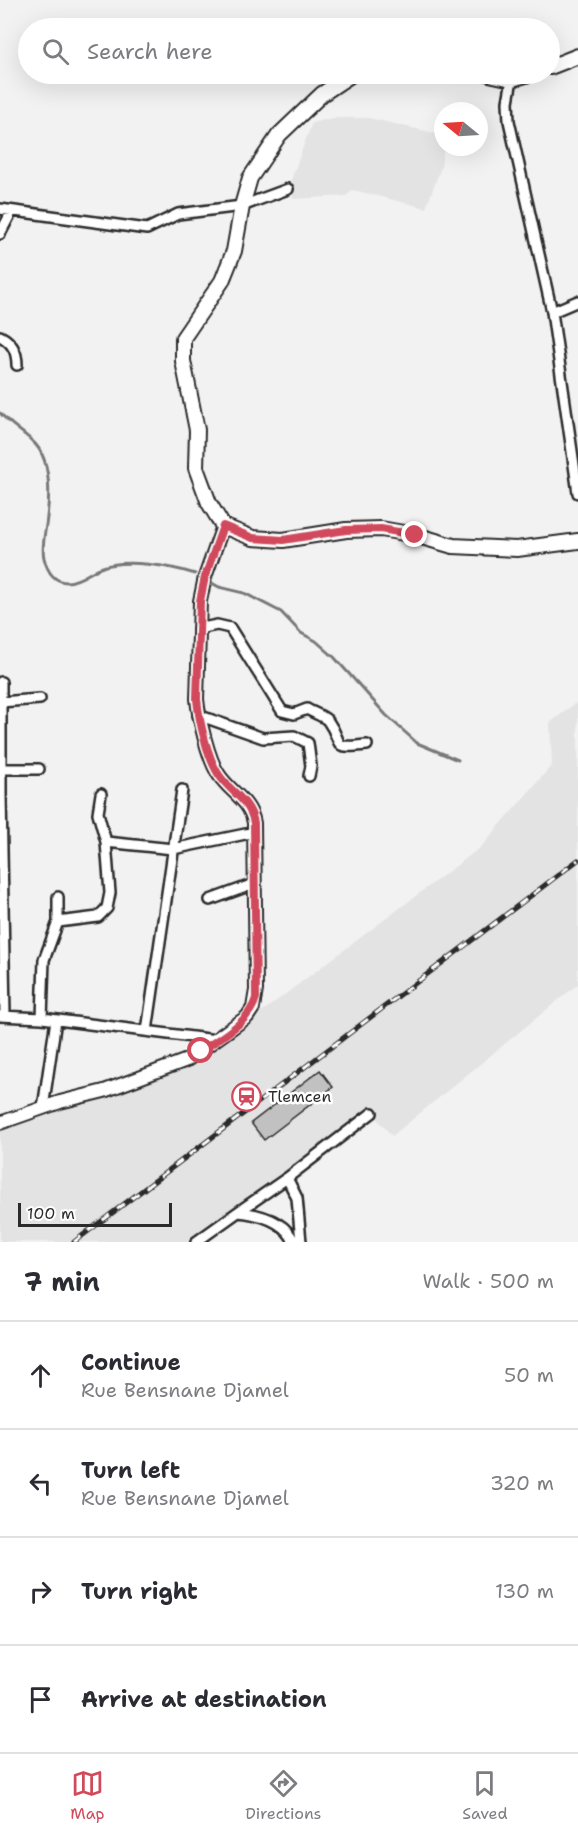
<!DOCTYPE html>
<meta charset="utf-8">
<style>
body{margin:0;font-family:"Shantell Sans",sans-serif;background:#f7f7f7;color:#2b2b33}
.compass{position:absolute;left:434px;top:102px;width:54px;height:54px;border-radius:50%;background:#fff;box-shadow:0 6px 24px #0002;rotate:288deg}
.scale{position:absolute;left:18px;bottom:15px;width:154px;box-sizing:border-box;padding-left:6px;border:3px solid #2b2b2b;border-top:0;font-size:16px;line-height:21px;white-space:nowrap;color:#2b2b2b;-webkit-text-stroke:4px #fff;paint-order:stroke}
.stop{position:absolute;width:18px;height:18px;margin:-14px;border:4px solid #d1495b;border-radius:50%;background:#fff}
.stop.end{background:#d1495b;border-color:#fff;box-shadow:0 2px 6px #0008}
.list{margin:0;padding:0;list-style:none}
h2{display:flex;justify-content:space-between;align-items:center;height:78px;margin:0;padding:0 24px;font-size:26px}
h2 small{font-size:20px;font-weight:400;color:#7c7c81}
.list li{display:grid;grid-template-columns:39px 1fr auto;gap:18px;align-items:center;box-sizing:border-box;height:108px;padding:0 24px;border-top:2px solid #e1e1e2}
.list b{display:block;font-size:22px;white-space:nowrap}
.list p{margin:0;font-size:20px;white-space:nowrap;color:#7c7c81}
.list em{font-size:20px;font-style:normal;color:#7c7c81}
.icon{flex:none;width:33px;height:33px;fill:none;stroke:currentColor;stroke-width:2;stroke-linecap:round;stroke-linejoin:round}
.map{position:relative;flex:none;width:578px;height:1242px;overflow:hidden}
.search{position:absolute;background:#fff;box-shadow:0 6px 24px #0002;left:18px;right:18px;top:18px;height:66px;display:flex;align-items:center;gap:15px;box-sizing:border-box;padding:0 21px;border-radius:33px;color:#7c7c81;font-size:22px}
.sheet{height:510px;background:#fff}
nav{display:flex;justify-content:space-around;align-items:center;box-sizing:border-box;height:84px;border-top:2px solid #e1e1e2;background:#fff;font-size:16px;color:#7c7c81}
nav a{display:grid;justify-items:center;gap:3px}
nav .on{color:#d1495b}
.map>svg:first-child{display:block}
</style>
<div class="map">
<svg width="578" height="1242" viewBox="0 0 578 1242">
<rect width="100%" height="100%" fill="#f2f2f2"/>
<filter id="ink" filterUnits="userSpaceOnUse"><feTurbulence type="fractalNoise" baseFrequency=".0167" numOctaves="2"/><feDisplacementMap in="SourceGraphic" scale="12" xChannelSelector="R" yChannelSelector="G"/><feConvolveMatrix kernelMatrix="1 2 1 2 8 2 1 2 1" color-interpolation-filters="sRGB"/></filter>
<g filter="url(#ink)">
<path fill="#e3e3e3" d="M333,118h36l74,17 1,12 -3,20 -15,41 -73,-18 -7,6 -53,3 -2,-19 21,-57z
M578,701v283l-186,152 -20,-23 -176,129h-196v-113l147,-46 44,-18 290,-218 71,-82 -2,-42z"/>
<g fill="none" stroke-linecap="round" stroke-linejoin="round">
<path stroke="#787878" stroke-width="3" d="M0,413c11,12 20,17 31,27 21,17 19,53 16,77 -1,13 -6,29 -3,41 3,12 9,24 23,24 12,0 23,-10 33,-14 24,-10 71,-2 95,6
M212,583l7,4 25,6 37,19 20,21 15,8 18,16 52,58 31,28 41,17"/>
</g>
<path fill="#c1c1c1" stroke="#2b2b2b" stroke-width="1.5" d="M320,1070l13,17 -69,53 -13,-17z"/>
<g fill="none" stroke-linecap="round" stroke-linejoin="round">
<defs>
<path id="minor" d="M512,79l-4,23 1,19 43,191 26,181
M0,209l147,20 31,-15 64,-8 46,-17
M0,234l12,-23
M552,312l26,-11
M0,336c12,6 17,15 17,29
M198,629l19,-4 13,3 52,83 12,3 13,-5c6,4 17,7 21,12 17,24 1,28 39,24
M1,682v113l4,220
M0,702l40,-3
M198,715l65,23 31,-2 14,7 3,23 -2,10
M0,769h39
M106,842l67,7 82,-17
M210,900l44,-16
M58,922l40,-5 9,-9 3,-15 -4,-51 -8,-29 3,-19
M0,1016l42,2 174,22
M42,1018l2,-58 14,-38v-25
M147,1031l35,-241
M43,1108l13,-88
M287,1178l10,20 4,44
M238,1212l49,-34 85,-65
M196,1242l42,-30c21,2 47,9 56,30"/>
<path id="secondary" d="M0,1123l60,-21 44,-11 83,-31 60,-43 6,-9 3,-18 -2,-167c-4,-23 -23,-30 -35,-48 -11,-16 -20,-56 -22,-76l3,-98 5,-24 18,-51"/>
<path id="primary" d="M550,67l28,-11
M352,74l-30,20 -43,41 -29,43 -8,28 -8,45 -12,30 -39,57v23l14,69 -1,38 13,35 14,23 30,12 30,2 63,-10 35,-1 34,6 38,11 64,3 61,-8
M489,74l23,5 17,-5"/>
</defs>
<use href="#minor" stroke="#2b2b2b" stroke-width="14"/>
<use href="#secondary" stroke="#2b2b2b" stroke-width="16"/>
<use href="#primary" stroke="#2b2b2b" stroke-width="18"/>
<use href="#minor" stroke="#fff" stroke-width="9"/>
<use href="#secondary" stroke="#fff" stroke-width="12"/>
<use href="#primary" stroke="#fff" stroke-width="14"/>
<defs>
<path id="rail" d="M74,1242l504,-382"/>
</defs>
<use href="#rail" stroke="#2b2b2b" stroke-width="5"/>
<use href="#rail" stroke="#fff" stroke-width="3" stroke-dasharray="9" stroke-linecap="butt"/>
</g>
</g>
<g fill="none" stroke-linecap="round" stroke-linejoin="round" filter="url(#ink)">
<path stroke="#d1495b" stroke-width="8" d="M201,1051c20,-14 48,-28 55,-53l-2,-175c-4,-23 -23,-30 -35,-48 -12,-18 -20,-55 -22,-76l3,-98 5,-24 18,-51 30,12 30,2 63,-10 35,-1 34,6"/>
</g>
<defs>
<symbol id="station-ring" viewBox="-11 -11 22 22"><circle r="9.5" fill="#fff" stroke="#d1495b" stroke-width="1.5"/><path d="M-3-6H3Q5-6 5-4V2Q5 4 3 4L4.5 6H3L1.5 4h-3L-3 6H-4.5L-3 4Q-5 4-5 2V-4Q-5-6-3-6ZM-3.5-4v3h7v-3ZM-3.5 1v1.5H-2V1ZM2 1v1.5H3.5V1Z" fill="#d1495b"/></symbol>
</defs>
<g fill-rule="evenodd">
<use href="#station-ring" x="230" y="1080" width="33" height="33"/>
</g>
<g text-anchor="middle" stroke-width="5" stroke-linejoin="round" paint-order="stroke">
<g font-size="16" fill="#2b2b2b" stroke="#fff" text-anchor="start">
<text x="268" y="1102">Tlemcen</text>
</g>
</g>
</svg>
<svg class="compass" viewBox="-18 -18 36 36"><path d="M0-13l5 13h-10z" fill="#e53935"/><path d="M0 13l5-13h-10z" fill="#7c7c81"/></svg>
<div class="scale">100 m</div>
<div class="stop" style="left:201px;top:1051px"></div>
<div class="stop end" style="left:415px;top:535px"></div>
<div class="search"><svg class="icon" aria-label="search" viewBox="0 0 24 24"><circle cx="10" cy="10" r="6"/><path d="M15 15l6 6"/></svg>Search here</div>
</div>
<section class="sheet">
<h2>7 min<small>Walk · 500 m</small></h2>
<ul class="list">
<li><svg class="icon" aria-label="ahead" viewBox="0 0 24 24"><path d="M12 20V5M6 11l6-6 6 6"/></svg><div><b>Continue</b><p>Rue Bensnane Djamel</p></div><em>50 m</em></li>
<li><svg class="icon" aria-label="left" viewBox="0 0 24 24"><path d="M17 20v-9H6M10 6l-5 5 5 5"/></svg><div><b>Turn left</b><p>Rue Bensnane Djamel</p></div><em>320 m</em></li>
<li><svg class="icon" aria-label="right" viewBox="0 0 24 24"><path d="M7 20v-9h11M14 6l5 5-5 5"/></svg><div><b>Turn right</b></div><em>130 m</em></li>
<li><svg class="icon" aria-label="arrive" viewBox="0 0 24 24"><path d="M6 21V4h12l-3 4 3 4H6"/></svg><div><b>Arrive at destination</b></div></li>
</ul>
</section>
<nav>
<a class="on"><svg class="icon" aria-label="map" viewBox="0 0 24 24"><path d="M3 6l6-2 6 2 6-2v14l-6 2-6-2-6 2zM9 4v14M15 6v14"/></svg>Map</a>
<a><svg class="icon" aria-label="directions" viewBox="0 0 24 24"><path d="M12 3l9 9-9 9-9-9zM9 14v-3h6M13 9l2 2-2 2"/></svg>Directions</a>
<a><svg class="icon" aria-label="saved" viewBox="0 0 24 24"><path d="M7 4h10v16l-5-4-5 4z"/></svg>Saved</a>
</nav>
